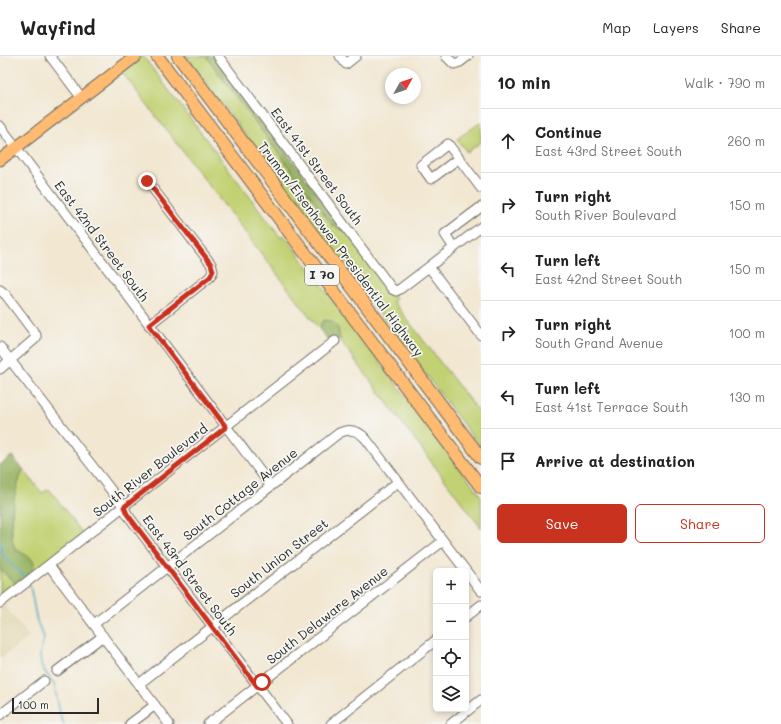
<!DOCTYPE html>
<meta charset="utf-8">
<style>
body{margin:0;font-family:Mali,sans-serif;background:#f2f2f2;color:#222}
.controls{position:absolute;right:12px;bottom:12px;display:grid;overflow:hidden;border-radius:6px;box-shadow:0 2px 6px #0003}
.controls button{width:36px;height:36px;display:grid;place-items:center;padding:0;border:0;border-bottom:1px solid #e0e0e0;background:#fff;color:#222;font:20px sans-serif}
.compass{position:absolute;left:385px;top:12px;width:36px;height:36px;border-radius:50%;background:#fff;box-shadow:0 2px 6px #0003;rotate:50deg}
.scale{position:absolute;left:12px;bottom:10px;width:87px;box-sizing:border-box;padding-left:4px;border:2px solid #2b2b2b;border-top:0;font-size:11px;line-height:14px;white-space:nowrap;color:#2b2b2b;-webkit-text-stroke:3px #f6f6f2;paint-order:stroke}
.stop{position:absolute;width:12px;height:12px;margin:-9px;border:3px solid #c8321e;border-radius:50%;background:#fff}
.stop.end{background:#c8321e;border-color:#fff;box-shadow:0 1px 4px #0008}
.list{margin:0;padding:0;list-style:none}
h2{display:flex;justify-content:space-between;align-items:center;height:52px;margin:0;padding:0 16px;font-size:17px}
h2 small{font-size:13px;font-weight:400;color:#767676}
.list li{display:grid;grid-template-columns:26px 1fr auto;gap:12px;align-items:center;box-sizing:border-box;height:64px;padding:0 16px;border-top:1px solid #e0e0e0}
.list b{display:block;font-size:15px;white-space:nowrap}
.list p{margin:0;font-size:13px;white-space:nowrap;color:#767676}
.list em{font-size:13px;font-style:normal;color:#767676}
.actions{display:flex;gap:8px;padding:12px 16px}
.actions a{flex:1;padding:9px 0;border:1px solid #c8321e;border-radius:6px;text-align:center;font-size:14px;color:#c8321e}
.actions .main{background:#c8321e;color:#fff}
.icon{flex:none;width:22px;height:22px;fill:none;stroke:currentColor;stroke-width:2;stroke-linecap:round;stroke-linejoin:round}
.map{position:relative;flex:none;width:481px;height:668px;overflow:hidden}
header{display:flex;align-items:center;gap:24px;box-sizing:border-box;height:56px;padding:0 20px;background:#fff;border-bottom:1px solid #e0e0e0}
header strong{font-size:19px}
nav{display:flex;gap:22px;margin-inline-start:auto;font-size:14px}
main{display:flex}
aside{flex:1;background:#fff}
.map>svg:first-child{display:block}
</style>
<header>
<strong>Wayfind</strong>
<nav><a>Map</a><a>Layers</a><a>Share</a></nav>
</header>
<main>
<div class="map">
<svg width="481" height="668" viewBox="0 0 481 668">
<rect width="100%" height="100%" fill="#f6f6f2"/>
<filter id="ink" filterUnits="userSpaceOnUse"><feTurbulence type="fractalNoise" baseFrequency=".025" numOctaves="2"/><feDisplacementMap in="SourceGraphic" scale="8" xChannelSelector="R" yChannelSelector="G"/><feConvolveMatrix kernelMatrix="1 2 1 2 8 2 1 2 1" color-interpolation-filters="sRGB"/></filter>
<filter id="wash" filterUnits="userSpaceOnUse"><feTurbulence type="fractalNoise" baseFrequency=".012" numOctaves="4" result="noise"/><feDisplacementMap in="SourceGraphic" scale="16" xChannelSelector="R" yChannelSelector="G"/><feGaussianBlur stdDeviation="0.9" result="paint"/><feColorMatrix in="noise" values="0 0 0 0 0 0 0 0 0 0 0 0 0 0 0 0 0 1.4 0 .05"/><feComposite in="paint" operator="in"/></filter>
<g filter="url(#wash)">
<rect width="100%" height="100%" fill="#f2e7d1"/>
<path fill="#e5dbba" d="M4,549l25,32 -29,22v-51z"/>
<path fill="#c2d173" stroke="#767e4f" d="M143,0l137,181 4,-2 197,261v32l-141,-188 -2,-12 -17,-5 -1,7 -199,-259z
M186,0h20l127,170 12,5 51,68 -3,2 88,114v33z
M481,66v20l-14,10 -10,-13z
M23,413l19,24 7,-4 35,46 -55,42 -7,-24 -7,-4 -3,-9 1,-43z
M0,513l18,17 -18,14z"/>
<path fill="#99b365" stroke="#626f48" d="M206,0h8l131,175 -12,-5z
M324,264l8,1 6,7 2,12 -5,-3 -5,5 -10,-12 1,-7z
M12,400l11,13c-9,25 -17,55 -8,80l16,9 3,5 -2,7 -3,2v5l-11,9 -18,-17v-104z"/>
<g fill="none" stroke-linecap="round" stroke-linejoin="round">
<path stroke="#47aac6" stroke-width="1.5" d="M0,486l4,15 21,20
M30,529l7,37 7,15 -4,16 1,13 13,18 7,34 3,6"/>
</g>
</g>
<g filter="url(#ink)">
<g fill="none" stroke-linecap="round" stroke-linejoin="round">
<defs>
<path id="minor" d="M50,0l31,41
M218,0l174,233 4,2 4,-2 81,-62
M340,0l6,8 10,-8
M446,0l8,8 6,-2 8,-6
M0,70l271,360
M459,102l-28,21 -10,-14 27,-21 33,44
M147,125l64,83 2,7 -3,6 -61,48
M454,192l-9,-14 36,-27
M429,211l52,68
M0,234l6,5 30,40v3l-36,31
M0,291l124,160 3,7 160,210
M49,509l120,159
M466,515l15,20
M0,547l335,-262
M466,561l15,-12
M94,568l245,-191c11,-5 19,-3 27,6l100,132
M57,615l46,-35
M139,628l259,-202
M0,659l44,-34
M130,668l25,-19
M208,668l235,-183
M331,668l105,-84
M451,668l30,-24"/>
<path id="major" d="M0,104l136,-104"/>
<path id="highway" d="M157,0l324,431
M178,0l303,402"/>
</defs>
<use href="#minor" stroke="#716d65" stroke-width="11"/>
<use href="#major" stroke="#716d65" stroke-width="13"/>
<use href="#highway" stroke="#716d65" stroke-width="14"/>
<use href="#minor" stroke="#fff" stroke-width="9"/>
<use href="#major" stroke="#febb71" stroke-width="11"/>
<use href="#highway" stroke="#febb71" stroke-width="12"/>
</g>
</g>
<g fill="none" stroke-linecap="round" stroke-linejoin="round" filter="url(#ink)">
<path stroke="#c8321e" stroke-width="5" d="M147,125l64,83 2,7 -3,6 -61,48 77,102 -102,80 3,7 130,172 5,-4"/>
</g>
<g text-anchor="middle" stroke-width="3.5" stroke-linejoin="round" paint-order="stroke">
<rect fill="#f6f6f2" stroke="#686867" stroke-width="1" x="305" y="209" width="34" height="20" rx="3"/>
<g font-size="12" font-weight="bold" fill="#2b2b2b">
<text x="322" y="223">I 70</text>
</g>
<g font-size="13" fill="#2b2b2b" stroke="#f6f6f2">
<text transform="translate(317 110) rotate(53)" y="5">East 41st Street South</text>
<text transform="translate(102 185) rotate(53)" y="5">East 42nd Street South</text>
<text transform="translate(341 193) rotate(53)" y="5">Truman/Eisenhower Presidential Highway</text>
<text transform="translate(150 414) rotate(-38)" y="5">South River Boulevard</text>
<text transform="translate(240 438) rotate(-38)" y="5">South Cottage Avenue</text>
<text transform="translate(279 502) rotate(-38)" y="5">South Union Street</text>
<text transform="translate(190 519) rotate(53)" y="5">East 43rd Street South</text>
<text transform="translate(327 559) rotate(-38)" y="5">South Delaware Avenue</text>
</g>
</g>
</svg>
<div class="controls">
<button>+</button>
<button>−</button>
<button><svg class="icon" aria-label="locate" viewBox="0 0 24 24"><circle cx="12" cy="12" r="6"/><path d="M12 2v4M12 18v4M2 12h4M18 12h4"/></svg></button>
<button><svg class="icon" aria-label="layers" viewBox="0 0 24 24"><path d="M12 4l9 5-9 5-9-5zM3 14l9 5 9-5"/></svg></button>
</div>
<svg class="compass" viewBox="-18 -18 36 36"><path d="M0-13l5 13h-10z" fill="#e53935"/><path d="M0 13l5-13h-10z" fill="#767676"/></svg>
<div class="scale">100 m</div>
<div class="stop" style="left:262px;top:626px"></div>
<div class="stop end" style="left:147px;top:125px"></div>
</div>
<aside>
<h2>10 min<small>Walk · 790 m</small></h2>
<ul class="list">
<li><svg class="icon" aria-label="ahead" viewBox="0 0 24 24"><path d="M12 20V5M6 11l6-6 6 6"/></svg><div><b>Continue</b><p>East 43rd Street South</p></div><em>260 m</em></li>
<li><svg class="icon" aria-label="right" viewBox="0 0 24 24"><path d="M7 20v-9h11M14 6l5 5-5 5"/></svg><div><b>Turn right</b><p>South River Boulevard</p></div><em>150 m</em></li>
<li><svg class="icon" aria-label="left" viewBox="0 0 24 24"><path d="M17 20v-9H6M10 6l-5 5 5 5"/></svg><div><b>Turn left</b><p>East 42nd Street South</p></div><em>150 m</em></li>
<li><svg class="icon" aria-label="right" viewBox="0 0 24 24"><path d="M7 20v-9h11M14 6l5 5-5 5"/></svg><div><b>Turn right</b><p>South Grand Avenue</p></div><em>100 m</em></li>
<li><svg class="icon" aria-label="left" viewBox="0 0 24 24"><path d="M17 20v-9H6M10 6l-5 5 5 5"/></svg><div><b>Turn left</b><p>East 41st Terrace South</p></div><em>130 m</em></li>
<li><svg class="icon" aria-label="arrive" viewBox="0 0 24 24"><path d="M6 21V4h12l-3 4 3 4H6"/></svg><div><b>Arrive at destination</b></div></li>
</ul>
<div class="actions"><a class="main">Save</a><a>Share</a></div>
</aside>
</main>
